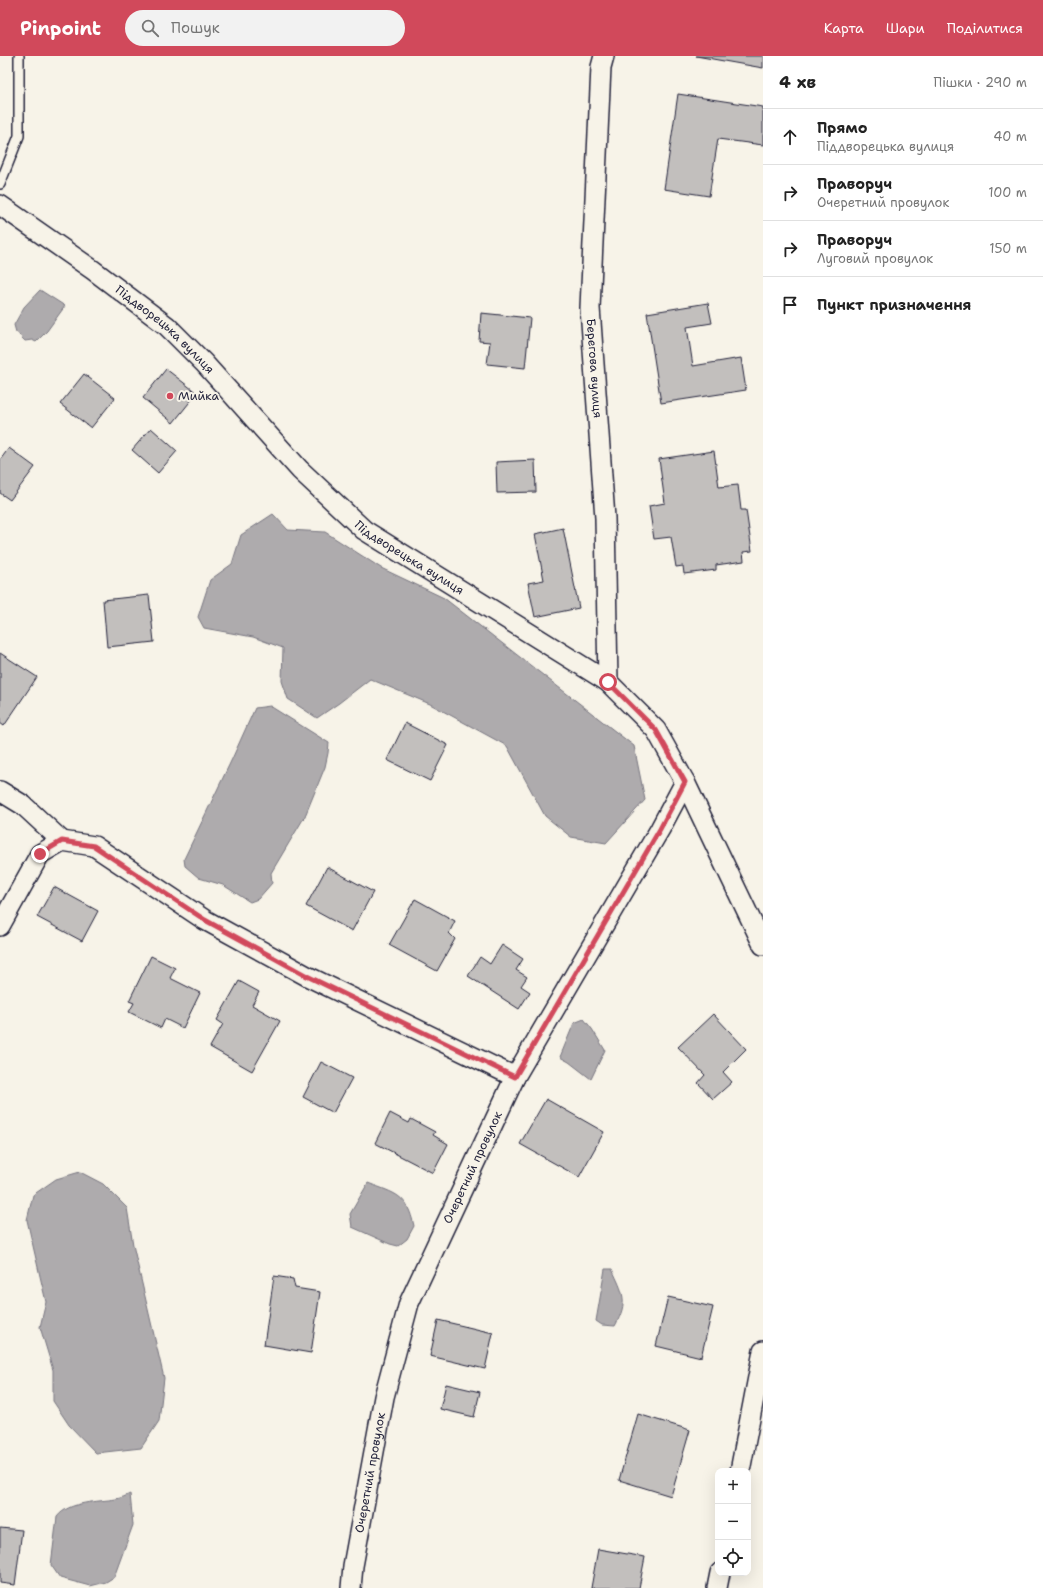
<!DOCTYPE html>
<html lang="uk">
<meta charset="utf-8">
<style>
body{margin:0;font-family:"Shantell Sans",sans-serif;background:#f2f2f2;color:#222}
.controls{position:absolute;right:12px;bottom:12px;display:grid;overflow:hidden;border-radius:8px;box-shadow:0 4px 16px #0002}
.controls button{width:36px;height:36px;display:grid;place-items:center;padding:0;border:0;border-bottom:1px solid #e0e0e0;background:#fff;color:#222;font:20px sans-serif}
.stop{position:absolute;width:12px;height:12px;margin:-9px;border:3px solid #d1495b;border-radius:50%;background:#fff}
.stop.end{background:#d1495b;border-color:#fff;box-shadow:0 1px 4px #0008}
.list{margin:0;padding:0;list-style:none}
h2{display:flex;justify-content:space-between;align-items:center;height:52px;margin:0;padding:0 16px;font-size:17px}
h2 small{font-size:13px;font-weight:400;color:#767676}
.list li{display:grid;grid-template-columns:26px 1fr auto;gap:12px;align-items:center;box-sizing:border-box;height:56px;padding:0 16px;border-top:1px solid #e0e0e0}
.list b{display:block;font-size:15px;white-space:nowrap}
.list p{margin:0;font-size:13px;white-space:nowrap;color:#767676}
.list em{font-size:13px;font-style:normal;color:#767676}
.icon{flex:none;width:22px;height:22px;fill:none;stroke:currentColor;stroke-width:2;stroke-linecap:round;stroke-linejoin:round}
.map{position:relative;flex:none;width:763px;height:1532px;overflow:hidden}
header{display:flex;align-items:center;gap:24px;box-sizing:border-box;height:56px;padding:0 20px;background:#d1495b;color:#fff}
header strong{font-size:19px}
nav{display:flex;gap:22px;margin-inline-start:auto;font-size:14px}
.search{width:280px;height:36px;background:#f2f2f2;display:flex;align-items:center;gap:10px;box-sizing:border-box;padding:0 14px;border-radius:22px;color:#767676;font-size:15px}
main{display:flex}
aside{flex:1;background:#fff}
.map>svg:first-child{display:block}
</style>
<header>
<strong>Pinpoint</strong>
<div class="search"><svg class="icon" aria-label="search" viewBox="0 0 24 24"><circle cx="10" cy="10" r="6"/><path d="M15 15l6 6"/></svg>Пошук</div>
<nav><a>Карта</a><a>Шари</a><a>Поділитися</a></nav>
</header>
<main>
<div class="map">
<svg width="763" height="1532" viewBox="0 0 763 1532">
<rect width="100%" height="100%" fill="#f7f3e8"/>
<filter id="ink" filterUnits="userSpaceOnUse"><feTurbulence type="fractalNoise" baseFrequency=".025" numOctaves="2"/><feDisplacementMap in="SourceGraphic" scale="8" xChannelSelector="R" yChannelSelector="G"/><feConvolveMatrix kernelMatrix="1 2 1 2 8 2 1 2 1" color-interpolation-filters="sRGB"/></filter>
<g filter="url(#ink)">
<path fill="#aeabad" stroke="#76747f" d="M40,234l25,16 -18,25 -11,11 -4,-2 -7,1 -9,-9 -2,-7 10,-18z
M273,458l15,16 37,2 56,36 63,30 190,148 11,54 -39,43 -35,-6 -26,-21 -38,-70 -77,-42 -60,-25 -31,24 -22,15 -29,-19 -6,-18 1,-33 -30,-11 -49,-9 -6,-11 12,-37 22,-16 9,-29z
M270,650l59,37 -1,10 -3,14 -20,49 -34,57 1,10 -14,16 -8,3 -27,-17 -24,-7 -14,-12 -1,-7 48,-100 23,-51z
M584,963l8,10 13,21 -14,29 -22,-17 -9,-5 14,-34z
M80,1116l23,12 24,24 6,37 31,133 -5,43 -18,27 -45,5 -27,-28 -16,-24v-31l-13,-43 6,-25 -19,-82 6,-25 23,-16z
M368,1127c28,11 39,11 46,43l-7,13 -9,7 -8,-2 -38,-17 -2,-13z
M605,1213h7c11,24 17,32 3,57l-13,-1 -6,-4z
M130,1438l3,31 -19,52 -8,5 -16,4 -30,-8 -9,-13 6,-48c12,-16 41,-15 59,-18 5,-1 10,-3 14,-5z"/>
<path fill="#c2bfbd" stroke="#22223b" d="M696,0h67v12z
M678,38l85,13v38l-45,-6 -9,57 -45,-7z
M708,247l4,20 -25,4 6,39 48,-8 5,32 -85,13 -14,-90z
M481,257l49,5 -5,50 -38,-4 3,-22 -11,-1z
M166,313l31,24 -24,30 -30,-25z
M84,318l31,24 -24,30 -31,-24z
M151,372l26,23 -19,22 -26,-23z
M9,392l26,19 -25,33 -10,-7v-33z
M714,395l5,36 19,-2 3,25h5l6,41 -9,1 1,9 -28,4v5l-32,4 -1,-8 -7,1 -5,-30 -17,2 -5,-33 16,-3 -6,-44z
M535,404l1,32 -39,1 -1,-31z
M563,472l16,80 -44,9 -7,-34 16,-3 -9,-46z
M149,539l5,47 -47,5 -4,-47z
M0,597l37,24 -33,49 -4,-3z
M405,667l43,22 -18,36 -43,-21z
M327,811l46,25 -21,39 -46,-25z
M54,831l44,24 -16,30 -45,-24z
M415,843l40,22 -6,12 6,6 -18,32 -48,-26z
M502,889l21,14 -7,11 11,7 -6,9 9,6 -11,17 -51,-33 12,-19 10,7z
M151,900l24,12 -5,10 30,15 -17,35 -18,-9 -4,9 -32,-16 5,-9 -5,-2z
M239,925l20,11 -7,13 28,16 -28,50 -42,-24 13,-23 -6,-4z
M713,958l33,35 -23,23 9,10 -19,17 -15,-16 7,-8 -27,-28z
M321,1006l31,16 -19,35 -30,-16z
M546,1043l58,33 -25,45 -59,-33z
M390,1057l19,10 2,-4 24,13 -2,3 15,9 -15,29 -58,-30z
M274,1220l19,3 2,9 25,4 -9,61 -47,-8z
M668,1241l45,10 -12,50 -45,-11z
M438,1264l55,13 -8,36 -55,-13z
M446,1328l34,8 -6,25 -34,-8z
M638,1358l52,16 -19,66 -52,-16z
M0,1472l22,2 -7,55 -15,-2z
M598,1493l47,8 -6,31h-48z"/>
<g fill="none" stroke-linecap="round" stroke-linejoin="round">
<defs>
<path id="lane" d="M0,128l19,-48v-80"/>
<g id="street">
<path id="s1" d="M604,0l-3,11 -11,241 15,210 3,164"/>
<path id="s2" d="M0,149l93,65 74,56 37,37 96,107 64,60 244,152 48,48 29,52 78,163"/>
<path d="M0,735l23,14 39,36"/>
<path d="M0,870l40,-72 22,-13 32,5 111,74 102,56 208,101"/>
<path d="M740,1415l23,-120"/>
<path id="s3" d="M351,1532l2,-22 31,-169 25,-94 106,-226 145,-248 25,-47"/>
<path d="M717,1532l3,-15"/>
</g>
</defs>
<use href="#lane" stroke="#22223b" stroke-width="12"/>
<use href="#street" stroke="#22223b" stroke-width="22"/>
<use href="#lane" stroke="#f7f3e8" stroke-width="9"/>
<use href="#street" stroke="#f7f3e8" stroke-width="19"/>
</g>
</g>
<g fill="none" stroke-linecap="round" stroke-linejoin="round" filter="url(#ink)">
<path stroke="#d1495b" stroke-width="5" d="M40,798l22,-13 32,5 111,74 102,56 208,101 145,-248 25,-47 -29,-52 -48,-48"/>
</g>
<circle fill="#d1495b" stroke="#f7f3e8" stroke-width="1.5" cx="170" cy="340" r="4"/>
<g text-anchor="middle" stroke-width="4" stroke-linejoin="round" paint-order="stroke">
<g font-size="12" fill="#22223b" stroke="#f7f3e8">
<text dy="4" stroke="none"><textPath href="#s2" startOffset="207">Піддворецька вулиця</textPath></text>
<text dy="4" stroke="none"><textPath href="#s1" startOffset="313">Берегова вулиця</textPath></text>
<text dy="4" stroke="none"><textPath href="#s2" startOffset="543">Піддворецька вулиця</textPath></text>
<text dy="4" stroke="none"><textPath href="#s3" startOffset="441">Очеретний провулок</textPath></text>
<text dy="4" stroke="none"><textPath href="#s3" startOffset="117">Очеретний провулок</textPath></text>
</g>
<g font-size="12" fill="#22223b" stroke="#f7f3e8" text-anchor="start">
<text x="178" y="344">Мийка</text>
</g>
</g>
</svg>
<div class="controls">
<button>+</button>
<button>−</button>
<button><svg class="icon" aria-label="locate" viewBox="0 0 24 24"><circle cx="12" cy="12" r="6"/><path d="M12 2v4M12 18v4M2 12h4M18 12h4"/></svg></button>
</div>
<div class="stop" style="left:608px;top:626px"></div>
<div class="stop end" style="left:40px;top:798px"></div>
</div>
<aside>
<h2>4 хв<small>Пішки · 290 m</small></h2>
<ul class="list">
<li><svg class="icon" aria-label="ahead" viewBox="0 0 24 24"><path d="M12 20V5M6 11l6-6 6 6"/></svg><div><b>Прямо</b><p>Піддворецька вулиця</p></div><em>40 m</em></li>
<li><svg class="icon" aria-label="right" viewBox="0 0 24 24"><path d="M7 20v-9h11M14 6l5 5-5 5"/></svg><div><b>Праворуч</b><p>Очеретний провулок</p></div><em>100 m</em></li>
<li><svg class="icon" aria-label="right" viewBox="0 0 24 24"><path d="M7 20v-9h11M14 6l5 5-5 5"/></svg><div><b>Праворуч</b><p>Луговий провулок</p></div><em>150 m</em></li>
<li><svg class="icon" aria-label="arrive" viewBox="0 0 24 24"><path d="M6 21V4h12l-3 4 3 4H6"/></svg><div><b>Пункт призначення</b></div></li>
</ul>
</aside>
</main>
